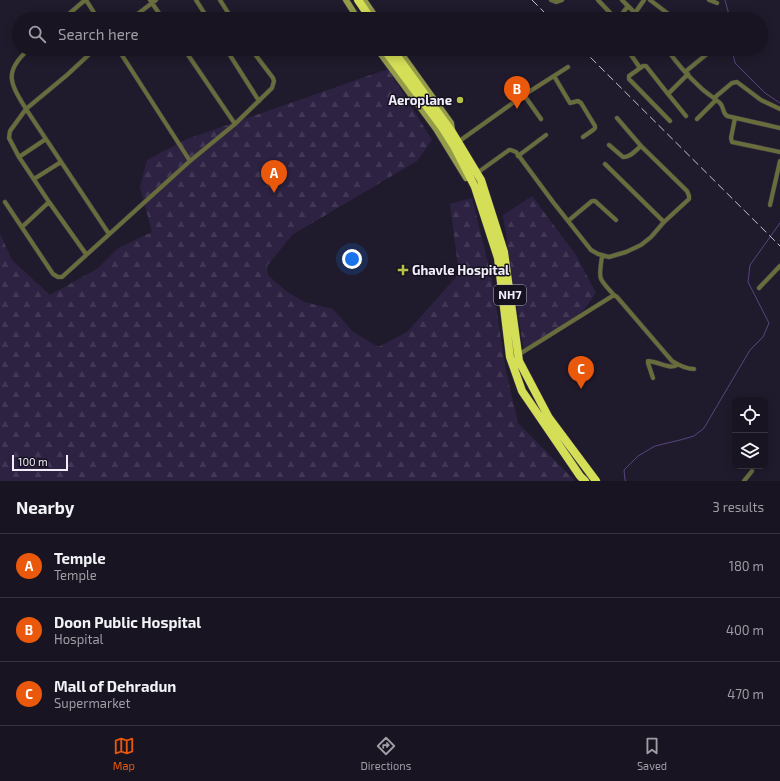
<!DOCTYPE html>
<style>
body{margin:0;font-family:"Exo 2",sans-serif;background:#25212e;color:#f1f3f6}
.controls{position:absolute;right:12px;bottom:12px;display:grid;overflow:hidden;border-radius:8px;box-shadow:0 2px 10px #0003}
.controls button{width:36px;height:36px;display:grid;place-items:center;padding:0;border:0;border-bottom:1px solid #36333f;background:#181421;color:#f1f3f6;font:20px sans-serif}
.scale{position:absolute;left:12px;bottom:10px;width:56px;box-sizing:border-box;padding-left:4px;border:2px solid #f1eefa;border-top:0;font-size:11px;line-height:14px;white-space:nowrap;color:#f1eefa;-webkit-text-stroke:3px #171222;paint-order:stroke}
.you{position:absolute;left:352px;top:259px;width:14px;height:14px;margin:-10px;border:3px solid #fff;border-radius:50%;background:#1a73e8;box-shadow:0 0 0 6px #1a73e833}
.badge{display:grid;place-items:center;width:26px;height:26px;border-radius:50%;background:#ea580c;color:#fff;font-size:13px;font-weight:700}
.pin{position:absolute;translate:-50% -33px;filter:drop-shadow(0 1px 2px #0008)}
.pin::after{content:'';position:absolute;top:21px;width:14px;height:12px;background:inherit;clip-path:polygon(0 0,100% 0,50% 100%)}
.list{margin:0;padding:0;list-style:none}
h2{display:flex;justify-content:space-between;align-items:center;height:52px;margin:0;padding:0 16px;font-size:17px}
h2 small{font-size:13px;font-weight:400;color:#9f9ea5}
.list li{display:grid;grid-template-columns:26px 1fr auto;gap:12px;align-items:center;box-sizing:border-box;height:64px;padding:0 16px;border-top:1px solid #36333f}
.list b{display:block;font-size:15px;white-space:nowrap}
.list p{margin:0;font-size:13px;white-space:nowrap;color:#9f9ea5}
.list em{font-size:13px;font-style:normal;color:#9f9ea5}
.icon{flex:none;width:22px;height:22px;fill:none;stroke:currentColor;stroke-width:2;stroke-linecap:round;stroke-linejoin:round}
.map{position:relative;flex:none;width:780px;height:481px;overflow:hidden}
.search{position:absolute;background:#181421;box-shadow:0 2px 10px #0003;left:12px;right:12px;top:12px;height:44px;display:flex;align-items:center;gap:10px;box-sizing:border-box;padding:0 14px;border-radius:22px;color:#9f9ea5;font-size:15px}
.sheet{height:244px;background:#181421}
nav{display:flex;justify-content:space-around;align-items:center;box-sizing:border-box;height:56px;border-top:1px solid #36333f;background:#181421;font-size:11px;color:#9f9ea5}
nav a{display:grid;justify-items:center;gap:2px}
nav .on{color:#ea580c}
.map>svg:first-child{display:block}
</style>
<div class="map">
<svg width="780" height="481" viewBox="0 0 780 481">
<defs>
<pattern id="forest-firs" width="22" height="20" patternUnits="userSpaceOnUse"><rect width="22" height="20" fill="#2d2242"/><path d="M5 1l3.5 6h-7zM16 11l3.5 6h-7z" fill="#423855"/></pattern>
</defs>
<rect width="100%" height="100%" fill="#201b2c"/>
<path fill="url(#forest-firs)" d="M388,69l44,71 -15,21 -125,74 -25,31 1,9 18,16 18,11 29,7 19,22 26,16 29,-15 52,-58 -9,-70 22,-6 20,81 13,87 13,57 57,58h-575v-247l12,26 38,35 47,-26 21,-21 34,-16 -12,-45 7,-27 40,-21z
M532,196l44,59 20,38 -13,18 -59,41 -21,-137z"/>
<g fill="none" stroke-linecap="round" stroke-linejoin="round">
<path stroke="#59447f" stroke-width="1" d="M725,0l3,11 1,8
M732,49l3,14 30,30 15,10
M626,481l-1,-1 -1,-10 14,-14 17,-10 25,-6 14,-4 10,-8 46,-78 13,-13 6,-14 -21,-41 2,-17 30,-42"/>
<defs>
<path id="street" d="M86,0l12,19
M150,0l13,19
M196,0l12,19
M220,0l12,19
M551,0l5,2 6,-2
M598,0l18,19
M650,0l25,19
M709,0l8,3
M628,6l13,13
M635,13l9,-13
M63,19l22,-19
M131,19l25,-19
M618,19l10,-13 -6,-6
M29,49c-26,23 -19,34 -3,60l83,125
M118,49l72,112
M184,49l51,75
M226,49l33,52
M627,49l13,19
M667,49c10,15 22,28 35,40 6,5 12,9 18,14 4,4 2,9 7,13l53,12
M671,54l6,-5
M685,72l28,-23
M554,76l16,27 8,-2 3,2 14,23v2l-2,2 -10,7
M668,94l-22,-28h-3l-14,10v3l41,42
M524,95l17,24
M714,98l18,-15 5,-1 24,18 19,9
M686,116l-18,-22 20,-20
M735,118l-4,20 1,4 48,10
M697,119l19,-19
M458,142l66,-47 44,-28
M609,145l14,12c7,1 13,-7 18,-11
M518,156l28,-21
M19,157l27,-18
M605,164l59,58
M477,173l32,-23h2l5,2 37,50 38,48 7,4 11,3 17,-5 15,-7 10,-8 13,-15 25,-23v-3l-2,-5 -46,-45 -24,-28
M34,179l27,-17
M5,202l48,72 5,3h4l128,-116 45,-37 37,-36 2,-7 -1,-3 -22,-29
M770,205l10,-44
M568,221l24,-20h3l21,19
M22,227l27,-25
M86,254l-37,-52 -30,-45 -10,-19 1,-7 16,-22 41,-34 28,-26
M602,256c-3,23 -5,21 12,39
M759,288l21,-22
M518,355l96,-60 3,2 55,64c8,5 14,8 22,8
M653,378l-5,-15v-2c9,0 21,9 29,4
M744,481l8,-10"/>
<path id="secondary" d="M346,0l12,19
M364,0l13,19
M377,49l59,80 30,49
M398,49l53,74 1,7"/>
<path id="highway" d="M358,0l13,19
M384,49l58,78 12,19 21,41 23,71 12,99 12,34 58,85 5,5
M392,49l60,83 29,48 23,72 15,109 30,57 47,63"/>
</defs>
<use href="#street" stroke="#3d3949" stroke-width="5"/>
<use href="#secondary" stroke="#3d3949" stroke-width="7"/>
<use href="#highway" stroke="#3d3949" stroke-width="9"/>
<use href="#street" stroke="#696d3c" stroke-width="4"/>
<use href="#secondary" stroke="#949b49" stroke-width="6"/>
<use href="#highway" stroke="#d5de57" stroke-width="8"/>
<path stroke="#c4c1ce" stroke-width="1" stroke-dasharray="8 4" stroke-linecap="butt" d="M532,0l19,19
M582,49l198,197"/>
</g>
<g fill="#b8c146" stroke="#171222" stroke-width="1.5">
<circle cx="460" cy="100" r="4"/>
<path d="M401 264h4v4h4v4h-4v4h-4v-4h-4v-4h4z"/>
</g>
<g text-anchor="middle" stroke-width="3" stroke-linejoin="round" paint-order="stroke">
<rect fill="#171222" stroke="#b0acb9" stroke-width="1" x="494" y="285" width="32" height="20" rx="3"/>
<g font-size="12" font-weight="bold" fill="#f1eefa">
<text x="510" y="299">NH7</text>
</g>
<g font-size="13" font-weight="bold" fill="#f1eefa" stroke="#171222" text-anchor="end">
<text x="452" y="105">Aeroplane</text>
<text x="412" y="275" text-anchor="start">Ghavle Hospital</text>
</g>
</g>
</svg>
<div class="controls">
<button><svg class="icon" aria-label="locate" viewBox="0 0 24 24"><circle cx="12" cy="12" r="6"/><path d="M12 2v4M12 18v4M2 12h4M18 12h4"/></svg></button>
<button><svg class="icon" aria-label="layers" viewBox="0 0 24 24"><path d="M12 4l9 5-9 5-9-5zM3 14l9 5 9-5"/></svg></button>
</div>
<div class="scale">100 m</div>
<div class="you"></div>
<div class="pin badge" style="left:274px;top:193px">A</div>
<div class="pin badge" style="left:517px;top:109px">B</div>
<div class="pin badge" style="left:581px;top:389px">C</div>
<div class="search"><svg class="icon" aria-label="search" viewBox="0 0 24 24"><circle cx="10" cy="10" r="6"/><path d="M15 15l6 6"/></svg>Search here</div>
</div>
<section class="sheet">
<h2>Nearby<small>3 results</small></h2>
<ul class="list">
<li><span class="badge">A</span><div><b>Temple</b><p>Temple</p></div><em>180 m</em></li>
<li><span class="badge">B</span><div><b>Doon Public Hospital</b><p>Hospital</p></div><em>400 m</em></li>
<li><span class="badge">C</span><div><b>Mall of Dehradun</b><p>Supermarket</p></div><em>470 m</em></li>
</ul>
</section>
<nav>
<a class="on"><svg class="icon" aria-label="map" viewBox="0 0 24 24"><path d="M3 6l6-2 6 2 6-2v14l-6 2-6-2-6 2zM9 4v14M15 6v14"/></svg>Map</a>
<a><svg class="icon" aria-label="directions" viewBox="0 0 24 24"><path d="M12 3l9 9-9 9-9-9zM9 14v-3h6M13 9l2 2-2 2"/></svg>Directions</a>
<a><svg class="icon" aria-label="saved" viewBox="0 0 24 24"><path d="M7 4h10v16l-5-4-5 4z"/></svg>Saved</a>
</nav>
